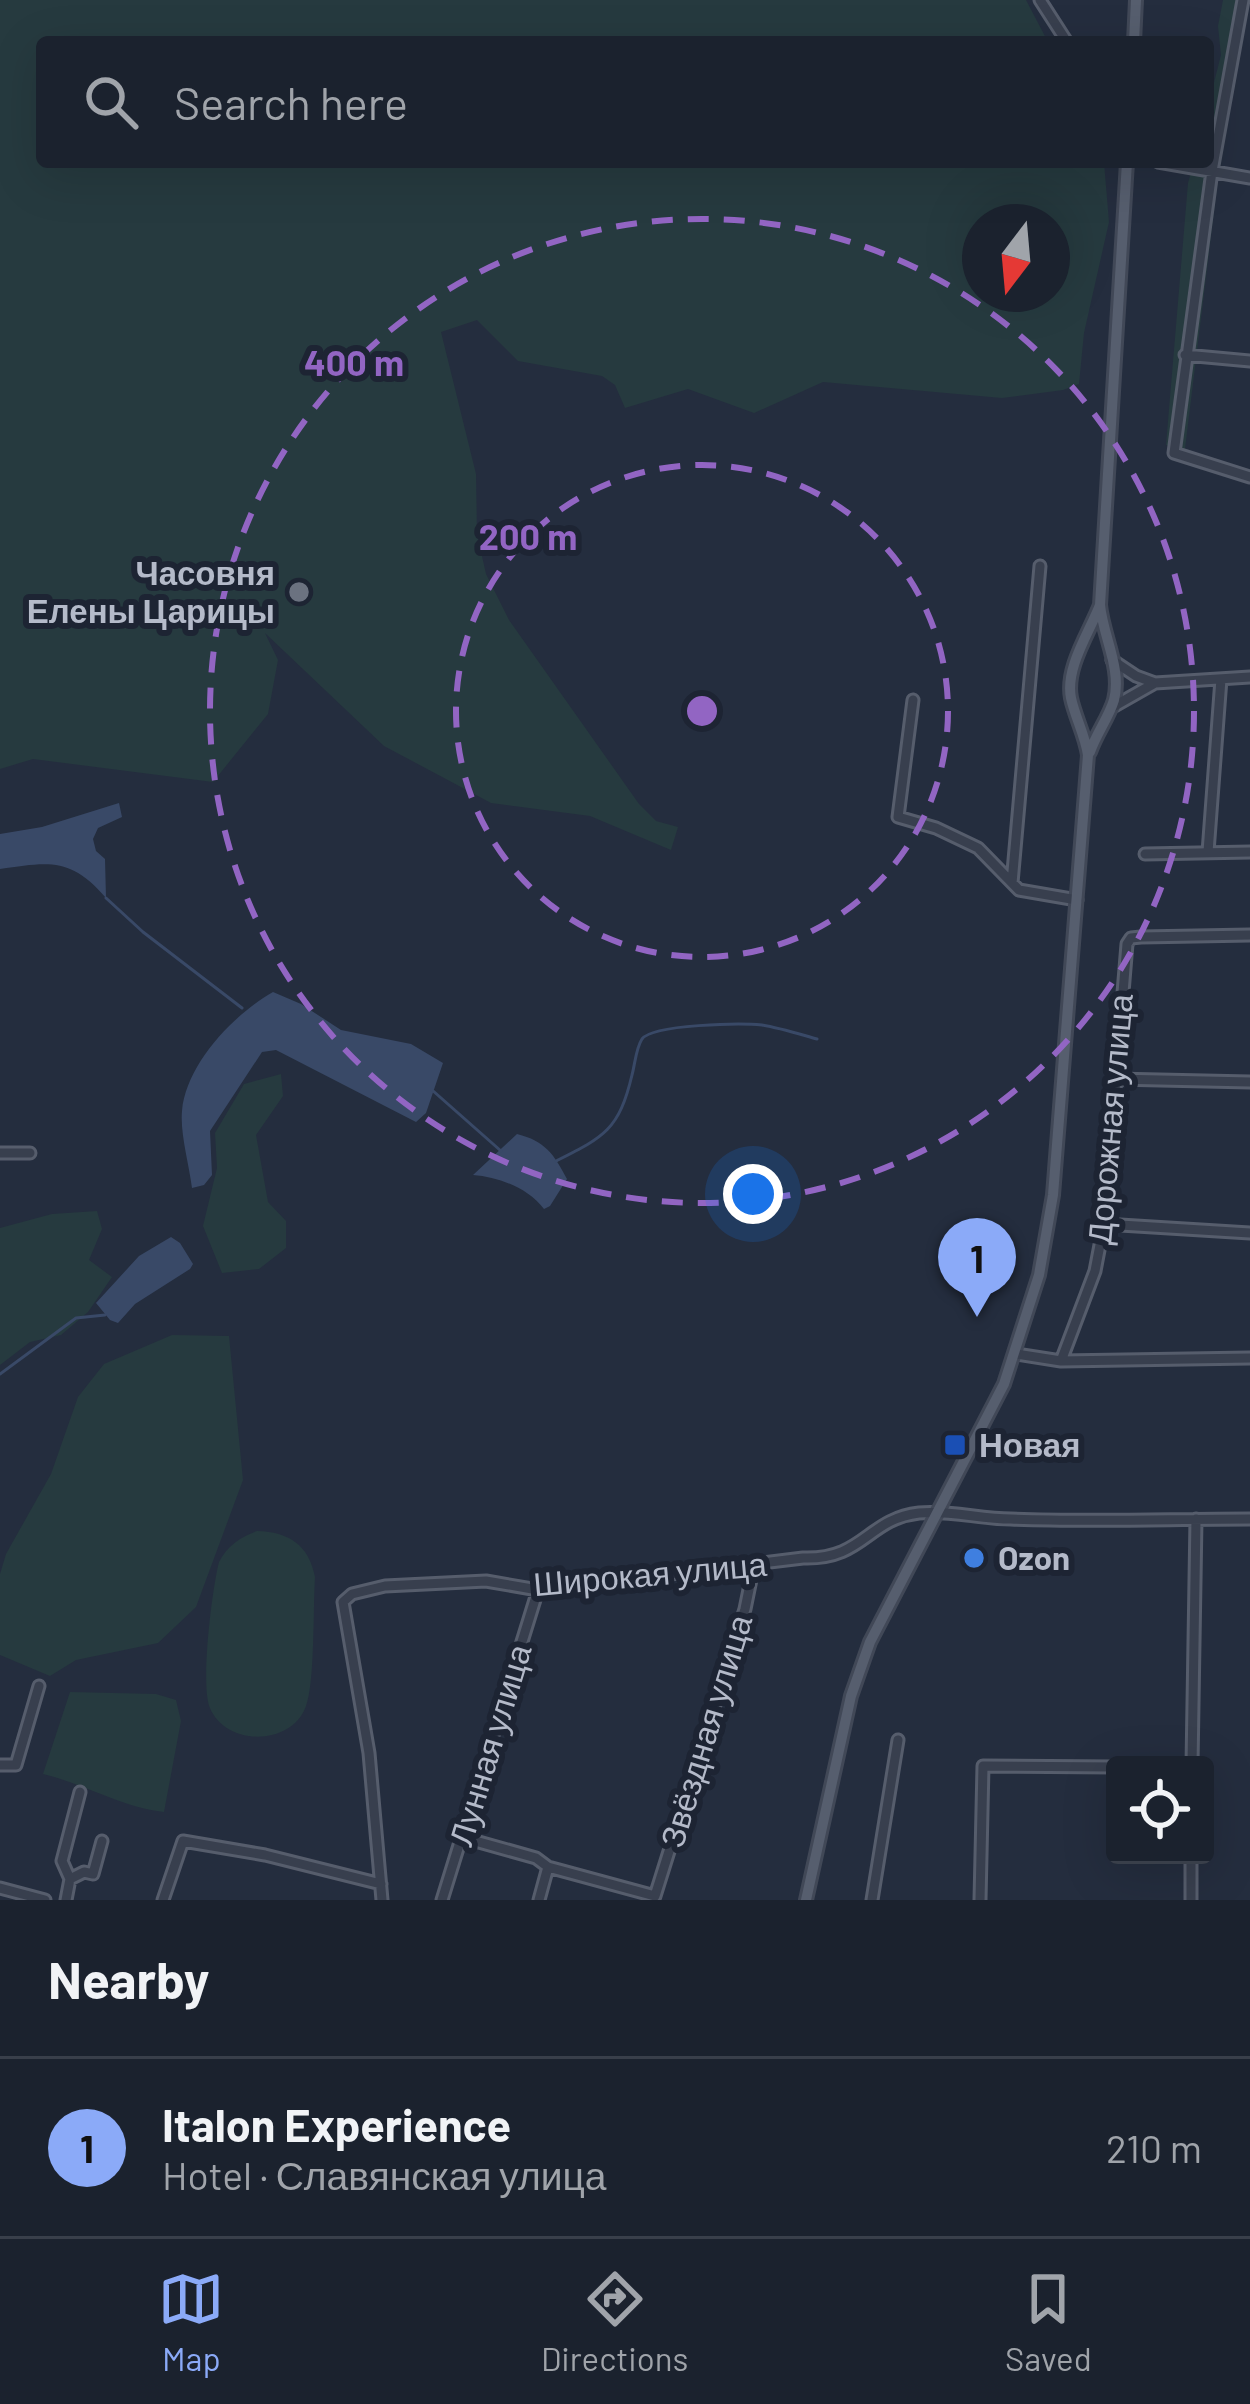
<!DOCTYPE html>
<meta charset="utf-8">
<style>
body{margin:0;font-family:Barlow,sans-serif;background:#282f3a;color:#f1f3f6}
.controls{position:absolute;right:36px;bottom:36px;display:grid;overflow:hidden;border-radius:12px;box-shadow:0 12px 48px #0002}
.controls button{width:108px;height:108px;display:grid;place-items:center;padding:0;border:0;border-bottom:3px solid #393f4a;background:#1b222e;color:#f1f3f6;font:60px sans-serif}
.compass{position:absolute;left:962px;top:204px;width:108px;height:108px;border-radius:50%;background:#1b222e;box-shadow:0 12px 48px #0002;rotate:196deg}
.you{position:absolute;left:753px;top:1194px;width:42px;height:42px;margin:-30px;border:9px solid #fff;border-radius:50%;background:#1a73e8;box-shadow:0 0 0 18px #1a73e833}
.badge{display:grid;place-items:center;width:78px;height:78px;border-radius:50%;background:#8baaf8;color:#111;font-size:39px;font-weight:700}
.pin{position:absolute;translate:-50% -99px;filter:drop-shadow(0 3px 6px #0008)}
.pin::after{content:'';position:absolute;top:63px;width:42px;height:36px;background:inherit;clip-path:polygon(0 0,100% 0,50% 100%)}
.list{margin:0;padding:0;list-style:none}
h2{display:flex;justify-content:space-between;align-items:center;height:156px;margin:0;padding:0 48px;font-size:51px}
h2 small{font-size:39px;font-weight:400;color:#a0a4aa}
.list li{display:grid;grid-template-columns:78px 1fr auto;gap:36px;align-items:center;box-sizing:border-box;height:180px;padding:0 48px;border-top:3px solid #393f4a}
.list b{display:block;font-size:45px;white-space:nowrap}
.list p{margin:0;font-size:39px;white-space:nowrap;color:#a0a4aa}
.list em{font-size:39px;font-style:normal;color:#a0a4aa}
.icon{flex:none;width:66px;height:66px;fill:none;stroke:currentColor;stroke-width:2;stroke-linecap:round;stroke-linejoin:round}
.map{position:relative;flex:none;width:1250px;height:1900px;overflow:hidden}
.search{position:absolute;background:#1b222e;box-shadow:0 12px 48px #0002;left:36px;right:36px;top:36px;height:132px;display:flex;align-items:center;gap:30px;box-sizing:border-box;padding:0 42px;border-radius:12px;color:#a0a4aa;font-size:45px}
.sheet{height:336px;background:#1b222e}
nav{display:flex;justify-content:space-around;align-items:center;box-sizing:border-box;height:168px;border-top:3px solid #393f4a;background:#1b222e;font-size:33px;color:#a0a4aa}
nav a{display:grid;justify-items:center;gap:6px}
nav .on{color:#8baaf8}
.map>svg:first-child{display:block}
</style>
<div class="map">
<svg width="1250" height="1900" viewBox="0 0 1250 1900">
<rect width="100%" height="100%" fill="#242d3e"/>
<path fill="#263a3f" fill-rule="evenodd" d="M0,0h1026l22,42h-1006v120h1062l5,60 -25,111 -5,51 -16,6 -61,8 -179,-16 -69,31 -66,-24 -63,19 -10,-23 -13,-9 -84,-15 -41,-41 -36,12 35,142 1,60 9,40 23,46 130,184 17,17 22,6 -7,23 -81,-34 -99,-13 -107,-57 -119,-113 13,27 -10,54 -55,68 -180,-23 -33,10zM980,222h72v72h-72z
M1223,0h27l-29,154 -36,295 -19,-4 22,-262 6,-21h14v-56l13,-51 -3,-29z
M281,1074l2,22 -27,39 12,67 18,19v27l-27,21 -37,4 -19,-47 14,-58 -2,-35 29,-49z
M97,1211l5,18 -13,31 23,17 -24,35 -27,23 -31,7 -30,23v-137l52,-14z
M172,1335l57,1 14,144 -47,127 -38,36 -82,17 -26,16 -50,-21v-81l6,-20 45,-80 27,-77 26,-33z
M257,1531c32,1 52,14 58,46 -2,30 0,105 -9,129 -14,40 -80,41 -96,2 -10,-22 2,-119 9,-146 9,-17 20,-24 38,-31z
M70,1692l86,2 20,6 5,21 -17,91c-43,-5 -79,-28 -121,-38z"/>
<path fill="#394967" d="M119,803l3,14 -24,11 -5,11 3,12 9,8 1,39c-35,-41 -57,-36 -106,-29v-35l42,-7z
M273,992l28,12 40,26 70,14 32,19 -17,50 -10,9 -140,-72 -14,2 -52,79 2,44 -8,10 -12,3c-3,-24 -12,-54 -10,-77 4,-47 52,-97 91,-119z
M517,1134c28,7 37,20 50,45l-17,27 -6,3c-16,-21 -45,-32 -71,-34z
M171,1237l9,6 13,21 -3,5 -55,35 -17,19 -8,-3 -14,-17 43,-47z"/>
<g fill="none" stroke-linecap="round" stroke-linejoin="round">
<path stroke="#394967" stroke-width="3" d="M106,898l37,34 99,76
M432,1090l69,61
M556,1161c48,-24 63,-31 76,-86 3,-11 4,-27 10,-36 11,-15 100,-16 120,-14 18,3 37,9 55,14
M0,1374l76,-56 29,-3"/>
<defs>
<path id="minor" d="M1040,0l27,42
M1243,0l-31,171 -38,282 76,24
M1158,162l92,16
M1185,355l65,6
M1112,660l24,16 19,7
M913,700l-15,117 38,11 42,20 41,42 58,10
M1111,708l44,-25 95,-6
M1208,852l13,-173
M1145,854l105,-2
M1012,883l28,-317
M1115,1079l135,3
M0,1153h30
M1104,1224l146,9
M1016,1354l45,7 189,-3
M1061,1361l34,-90 9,-47 23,-280 4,-6 10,-1 109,-2
M0,1765h16l23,-79
M1192,1765l4,-246
M461,1837l75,21 12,9
M70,1879l14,-7 9,2 9,-33
M0,1888l45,12
M66,1900l4,-21 -8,-18 18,-69
M163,1900l20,-59 82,14 116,29
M382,1900l-13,-147 -26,-151 9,-8 33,-8 101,-5 52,9 265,-32c61,2 64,-39 116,-45 31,-3 61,6 92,6 79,3 159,0 239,0
M442,1900l96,-310
M539,1900l9,-33 107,29 90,-287 9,-44
M872,1900l26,-160
M980,1900l3,-134 132,1
M1191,1900v-45"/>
<path id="major" d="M1134,42l2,-42
M1090,752c6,-18 19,-35 24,-52 8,-31 -11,-64 -14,-95l27,-443
M806,1900l45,-204 19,-54 134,-258 35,-109 14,-80 35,-440c-3,-20 -13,-38 -17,-57 -6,-30 18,-65 29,-93"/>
</defs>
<use href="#minor" stroke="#565d6c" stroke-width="15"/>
<use href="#major" stroke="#414857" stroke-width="16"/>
<use href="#minor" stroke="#383f4e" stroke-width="9"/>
<use href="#major" stroke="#565e6e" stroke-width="10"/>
</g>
<g fill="none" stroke="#9265c3" stroke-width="6" stroke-dasharray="21 15">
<circle cx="702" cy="711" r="246"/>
<circle cx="702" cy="711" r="492"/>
</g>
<circle fill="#6b7280" stroke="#1d2433" stroke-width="4.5" cx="299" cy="592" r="12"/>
<rect fill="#1a4fb4" stroke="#1d2433" stroke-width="4.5" x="943" y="1433" width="24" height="24" rx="6"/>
<circle fill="#3f7fe0" stroke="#1d2433" stroke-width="4.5" cx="974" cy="1558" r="12"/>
<g text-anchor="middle" stroke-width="12" stroke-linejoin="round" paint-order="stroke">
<g font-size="33" font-weight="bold" fill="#b4bac9" stroke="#1d2433" text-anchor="start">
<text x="275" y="585" text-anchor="end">Часовня<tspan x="275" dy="38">Елены Царицы</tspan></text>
<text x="979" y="1457">Новая</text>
<text x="998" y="1570">Ozon</text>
</g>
<g font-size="33" fill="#b4bac9" stroke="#1d2433">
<text transform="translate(1110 1119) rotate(-85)" y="12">Дорожная улица</text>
<text transform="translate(650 1574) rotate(-5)" y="12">Широкая улица</text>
<text transform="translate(706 1731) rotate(-73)" y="12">Звёздная улица</text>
<text transform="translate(490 1745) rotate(-73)" y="12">Лунная улица</text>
</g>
</g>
<circle cx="702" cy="711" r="18" fill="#9265c3" stroke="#1d2433" stroke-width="6"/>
<g font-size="36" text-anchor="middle" font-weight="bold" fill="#9265c3" stroke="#1d2433" stroke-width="12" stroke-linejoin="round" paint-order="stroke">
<text x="354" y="376">400 m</text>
<text x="528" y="550">200 m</text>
</g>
</svg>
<div class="controls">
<button><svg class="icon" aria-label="locate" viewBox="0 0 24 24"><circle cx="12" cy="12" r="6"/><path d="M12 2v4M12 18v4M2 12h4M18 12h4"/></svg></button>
</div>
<svg class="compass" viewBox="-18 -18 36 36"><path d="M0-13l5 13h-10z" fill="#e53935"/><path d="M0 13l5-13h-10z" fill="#a0a4aa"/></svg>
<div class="you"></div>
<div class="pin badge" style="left:977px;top:1317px">1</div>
<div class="search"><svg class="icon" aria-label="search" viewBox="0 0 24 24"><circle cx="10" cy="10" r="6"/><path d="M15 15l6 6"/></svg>Search here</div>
</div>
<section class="sheet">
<h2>Nearby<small></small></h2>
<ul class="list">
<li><span class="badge">1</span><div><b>Italon Experience</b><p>Hotel · Славянская улица</p></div><em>210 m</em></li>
</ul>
</section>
<nav>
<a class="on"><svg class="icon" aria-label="map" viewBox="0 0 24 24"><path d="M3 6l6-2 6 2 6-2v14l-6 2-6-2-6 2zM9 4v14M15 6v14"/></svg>Map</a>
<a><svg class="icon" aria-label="directions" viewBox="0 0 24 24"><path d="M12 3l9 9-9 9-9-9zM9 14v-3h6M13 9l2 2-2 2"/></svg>Directions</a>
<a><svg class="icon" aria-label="saved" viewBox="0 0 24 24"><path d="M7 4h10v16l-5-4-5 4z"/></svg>Saved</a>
</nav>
